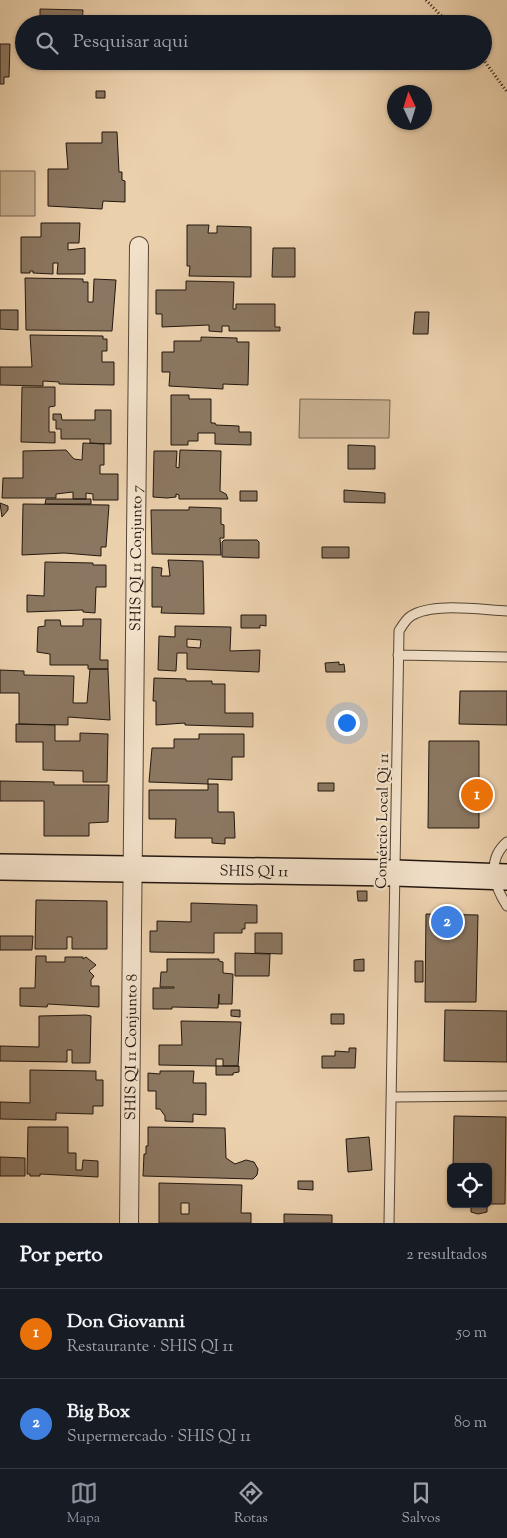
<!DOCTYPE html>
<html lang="pt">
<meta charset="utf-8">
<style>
body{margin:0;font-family:"Sorts Mill Goudy",serif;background:#20242c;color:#f1f3f6}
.controls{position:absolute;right:15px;bottom:15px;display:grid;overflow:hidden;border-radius:8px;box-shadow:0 1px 4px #0004}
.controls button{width:45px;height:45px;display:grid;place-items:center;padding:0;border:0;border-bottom:1px solid #363941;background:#171b24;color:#f1f3f6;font:25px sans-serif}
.compass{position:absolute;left:387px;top:85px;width:45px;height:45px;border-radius:50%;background:#171b24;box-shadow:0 1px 4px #0004;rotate:356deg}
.you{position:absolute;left:346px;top:722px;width:18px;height:18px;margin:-12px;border:4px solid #fff;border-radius:50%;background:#1a73e8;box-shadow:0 0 0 8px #1a73e833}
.badge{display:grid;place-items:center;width:32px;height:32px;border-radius:50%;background:#8c9099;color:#fff;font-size:16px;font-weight:700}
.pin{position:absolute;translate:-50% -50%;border:2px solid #fff;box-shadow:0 1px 5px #0006}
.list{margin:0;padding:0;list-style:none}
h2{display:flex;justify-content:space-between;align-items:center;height:65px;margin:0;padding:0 20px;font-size:21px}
h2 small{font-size:16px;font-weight:400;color:#9ea1a6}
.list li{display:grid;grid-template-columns:32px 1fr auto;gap:15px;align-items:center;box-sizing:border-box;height:90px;padding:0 20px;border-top:1px solid #363941}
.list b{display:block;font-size:19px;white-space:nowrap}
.list p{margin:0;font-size:16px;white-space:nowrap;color:#9ea1a6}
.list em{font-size:16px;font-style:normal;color:#9ea1a6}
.icon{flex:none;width:28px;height:28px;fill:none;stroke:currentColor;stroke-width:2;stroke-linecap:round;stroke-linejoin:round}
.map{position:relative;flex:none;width:507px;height:1223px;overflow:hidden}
.search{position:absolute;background:#171b24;box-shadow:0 1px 4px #0004;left:15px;right:15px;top:15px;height:55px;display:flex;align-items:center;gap:12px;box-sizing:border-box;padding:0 18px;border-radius:28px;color:#9ea1a6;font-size:19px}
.sheet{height:245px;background:#171b24}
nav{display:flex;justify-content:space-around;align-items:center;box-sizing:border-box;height:70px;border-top:1px solid #363941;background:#171b24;font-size:14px;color:#9ea1a6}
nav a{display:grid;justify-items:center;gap:2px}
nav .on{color:#8c9099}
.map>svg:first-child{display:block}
</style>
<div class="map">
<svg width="507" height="1223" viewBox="0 0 507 1223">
<rect width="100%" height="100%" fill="#ebd0ac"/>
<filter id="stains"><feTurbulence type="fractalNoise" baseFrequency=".004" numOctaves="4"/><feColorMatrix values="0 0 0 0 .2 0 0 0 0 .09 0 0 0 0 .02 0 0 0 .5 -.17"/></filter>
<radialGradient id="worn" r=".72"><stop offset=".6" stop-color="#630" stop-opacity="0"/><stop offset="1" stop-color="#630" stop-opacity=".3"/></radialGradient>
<path fill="#c9b191" stroke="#766450" d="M0,171h35v45h-35z
M300,399l90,1 -1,38h-90z"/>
<path fill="#8b7761" stroke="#23170f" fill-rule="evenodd" d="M40,9l43,1 -1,14h-42z
M0,44h10l-1,33h-5v7h-4z
M96,91h9v7h-9z
M102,132h15l2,40h3v8l3,1v21l-22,-1 -1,8 -54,-3v-37h20l-2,-26h36z
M41,223h39l-1,20h-11v7l17,-2v26h-28l1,-11h-5v11l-20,-1v-2h-3v2h-9v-36h20z
M187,225h22l-1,8h9v-7l34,1v50l-62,-1 1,-10h-3z
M273,248h22v29h-23z
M25,278l58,1v3h5v20h5l1,-23 22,1 -4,51 -86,-1z
M186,281l48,1 -1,27h3v-5h39v23h5v4h-51v-5h-7v6l-13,-1v-6l-47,2v-13h-6v-24h30z
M0,310h18v20l-18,-1z
M415,312h14l-1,22h-15z
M30,335l73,1v3h4v12h-5v11h12v23l-55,-1v-2l-16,-1v5l-43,-1v-18h32z
M201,337l36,1v4h12l-1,43 -25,-1v5l-54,-3 1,-14h-8v-20h12v-11h27z
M22,387h33v19l-6,1v25h6v11l-34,-1z
M171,395h18v4h22v24h4l1,2 23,1v6h12v13l-36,-1v-11h-17v8h-10v4h-17z
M95,410h16v34l-21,-1v-4h-29v-10h-5v-9h-3v-6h8l1,6h33z
M83,443l21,1v21h-4v9h18v26h-25v-6l-7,-1v6h-13v-7l-17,2v4h-54l1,-20h20v-27l43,-1 8,9 8,1z
M348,445l27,1v23h-27z
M180,450l41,1 -1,40 6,3 2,5h-49v-4l-3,-1v3l-9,1 -14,-1 1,-46h23l-1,16 3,1z
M344,490l41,3v10l-41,-1z
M240,491h17v10h-17z
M46,499h45v5h-46z
M0,503l8,3v4l-6,7z
M23,504l86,1 -3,42h-5v9l-37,-3 -42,2z
M189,507l32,1v16l3,1v13h-4l1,17 -69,-1 -1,-44h38z
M224,540h33l2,2v16l-37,-1v-15z
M322,547h27v11h-27z
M168,560l35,1 1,53 -43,-1 1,-6h-10v-40l10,1 -1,8h9z
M45,562l48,1v2h13v22h-10l-1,26 -12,-1v-2l-56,2v-17l17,1z
M241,615h25v11l-6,-1v3h-19z
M83,619h18l-1,41h8v9h-20v-4h-38v-11l-13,-2 1,-25 7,-1v-6h15l1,6h22z
M175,626l56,1 -1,24 30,-1 -1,22 -72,-3v-16h-10l-1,18 -18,-1 1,-34 16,1zM187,639l14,1 -1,8 -13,-1z
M339,662v3l5,-1 1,8h-19l-1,-9z
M90,669h18l2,51 -42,-3v8l-49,-1v-31h-19v-23l24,1v4l50,1 -1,27h14z
M154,678l32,1v2h26v3h13v29h28v14l-68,-2v-2l-29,2v-24h-3z
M460,691h47v34l-48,-1z
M16,724l39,1v16h25v-8l28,1 -1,48h-24v-11l-40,-1v-28h-27z
M199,734h45v23h-12v23l-24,-1v5l-59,-2 3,-34h22v-9h25z
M429,741h50v87h-51z
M0,781l54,1v3h55l-1,37 -19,1v13h-45v-35h-44z
M318,783h16v8h-16z
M208,784h10v28h16l1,26h-10v6l-13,-1v-5h-37l1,-19h-27v-29h59z
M357,891h10v10h-9z
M36,900l71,1v48h-35v-12h-5v12h-32z
M191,903l66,2v18h-12v6h-3v4h-28v20l-64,-1v-21h7v-10l34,1z
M426,914l52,1 -2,87h-51z
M255,933h27v21l-27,-1z
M0,936h33l-1,14h-32z
M235,953l35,1 -1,22h-34z
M36,956h10v6h19v-5h18v2l3,-2 10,8 -7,6 5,5 -3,4v6h8v21l-51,-3 -1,3 -27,-1v-18h15z
M167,959h52v2l4,1v11l10,1 -1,30h-13v-10l-1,14 -46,-1v2h-19v-21h21v-1h-14l1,-15h6z
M364,959v12h-10v-11z
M415,961h8v21h-8z
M231,1010h9v7l-9,-1z
M445,1010l62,1v51l-63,-1z
M331,1014h13v10h-13z
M86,1015l5,1 -1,47h-18v-13h-5v12l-67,-1v-15l39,1v-31z
M181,1021l60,1 -3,44h-15v-7h-7v7l-57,-1v-20h23z
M349,1048h7l-1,20h-33v-12h13v-5l14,1z
M216,1066h23v6l-6,1v2h-17z
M30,1070l66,1v9h7v26h-10v8l-37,-1v7l-56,-1v-17l30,1z
M160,1071h34l-1,12h13v32l-13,-1v8l-28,-1v-5l-5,-7h-4v-18h-8v-18l12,1z
M454,1116l52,1 -1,87h-17v-37h-35z
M28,1127h40v26h8v17h6l1,-10 15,1v16l-58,-3v2h-10v-2h-3z
M148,1127l77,1 1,30 9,6 11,-4 8,2 4,7 -1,6 -4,4 -110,-3 1,-22h2v-8h2z
M369,1137l3,33 -24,2 -2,-33z
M0,1157l25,1v18h-25z
M298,1181h15v9l-15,-1z
M159,1183l83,2 -1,28h10v10h-92zM181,1203h8v11h-8z
M471,1204h16v8l-9,2 -7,-2z
M284,1214l48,1v8h-48z"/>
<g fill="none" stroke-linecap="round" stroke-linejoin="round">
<defs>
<path id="lane" d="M398,655l109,2
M507,842c-21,18 -13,44 0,64
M392,1097l115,-1
M389,1223l10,-592c3,-5 7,-12 12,-15 21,-14 71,-6 96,-5"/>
<g id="street">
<path id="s1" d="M129,1223l10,-977"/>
</g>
<g id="secondary">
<path id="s2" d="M0,867l395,6 112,4"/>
</g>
</defs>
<use href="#lane" stroke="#554536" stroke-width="11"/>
<use href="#street" stroke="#554536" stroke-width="20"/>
<use href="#secondary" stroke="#23170f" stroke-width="28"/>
<path stroke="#23170f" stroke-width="3" stroke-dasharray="1 2.5" stroke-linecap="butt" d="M426,0l23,24
M483,59l24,33"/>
<use href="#lane" stroke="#f2e0c9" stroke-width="9"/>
<use href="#street" stroke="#f2e0c9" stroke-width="18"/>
<use href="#secondary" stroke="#f2e0c9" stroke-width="25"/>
</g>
<g text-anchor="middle" stroke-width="4.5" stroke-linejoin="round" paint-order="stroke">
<g font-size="15" fill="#23170f" stroke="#f2e0c9">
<text dy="5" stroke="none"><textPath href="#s1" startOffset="665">SHIS QI 11 Conjunto 7</textPath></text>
<text transform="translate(382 821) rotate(-89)" y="5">Comércio Local Qi 11</text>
<text dy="5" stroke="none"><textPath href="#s2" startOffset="254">SHIS QI 11</textPath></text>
<text dy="5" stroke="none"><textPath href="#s1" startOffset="176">SHIS QI 11 Conjunto 8</textPath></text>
</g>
</g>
<rect width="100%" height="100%" filter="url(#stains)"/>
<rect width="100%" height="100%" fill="url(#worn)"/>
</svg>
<div class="controls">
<button><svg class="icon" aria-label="locate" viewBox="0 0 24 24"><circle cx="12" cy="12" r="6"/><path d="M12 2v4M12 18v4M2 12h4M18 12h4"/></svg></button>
</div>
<svg class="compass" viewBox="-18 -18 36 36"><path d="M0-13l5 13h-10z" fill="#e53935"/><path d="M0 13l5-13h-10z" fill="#9ea1a6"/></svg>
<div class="you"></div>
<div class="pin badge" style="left:477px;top:795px;background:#e8710a">1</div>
<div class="pin badge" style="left:447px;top:922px;background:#3f7fe0">2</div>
<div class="search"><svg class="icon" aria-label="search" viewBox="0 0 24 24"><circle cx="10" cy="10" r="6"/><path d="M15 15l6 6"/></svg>Pesquisar aqui</div>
</div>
<section class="sheet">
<h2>Por perto<small>2 resultados</small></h2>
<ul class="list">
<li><span class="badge" style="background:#e8710a">1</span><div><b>Don Giovanni</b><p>Restaurante · SHIS QI 11</p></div><em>50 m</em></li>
<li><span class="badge" style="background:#3f7fe0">2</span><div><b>Big Box</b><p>Supermercado · SHIS QI 11</p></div><em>80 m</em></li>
</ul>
</section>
<nav>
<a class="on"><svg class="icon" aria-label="map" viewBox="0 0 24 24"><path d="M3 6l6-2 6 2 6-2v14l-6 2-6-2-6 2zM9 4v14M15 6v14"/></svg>Mapa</a>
<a><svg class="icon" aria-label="directions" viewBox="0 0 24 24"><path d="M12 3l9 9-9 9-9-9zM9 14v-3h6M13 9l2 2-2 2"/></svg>Rotas</a>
<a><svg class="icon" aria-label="saved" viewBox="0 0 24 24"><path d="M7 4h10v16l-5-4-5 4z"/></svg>Salvos</a>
</nav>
